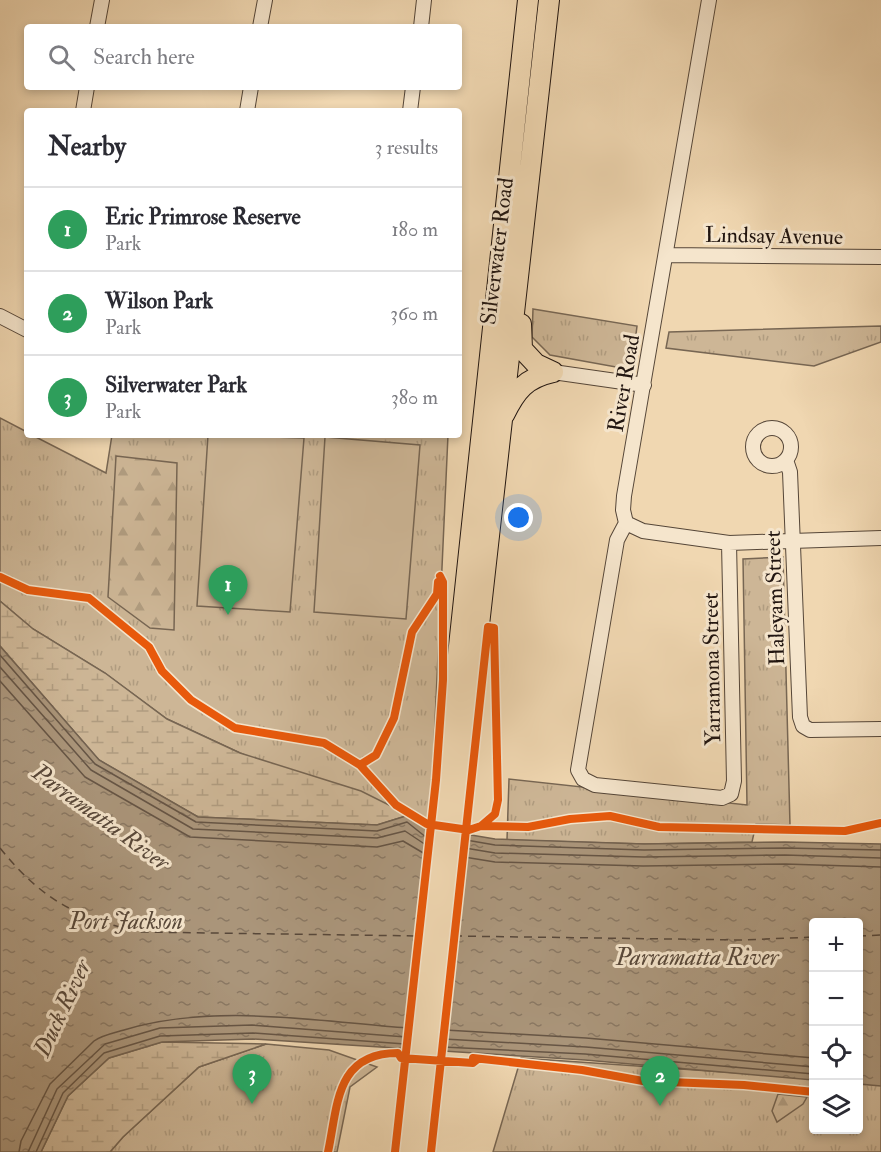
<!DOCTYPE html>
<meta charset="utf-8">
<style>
body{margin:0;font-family:"IM FELL Double Pica",serif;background:#f2f2f3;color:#2b2b33}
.controls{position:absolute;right:18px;bottom:18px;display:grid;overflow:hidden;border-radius:6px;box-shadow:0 3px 9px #0003}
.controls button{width:54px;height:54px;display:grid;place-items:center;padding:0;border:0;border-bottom:2px solid #e1e1e2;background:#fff;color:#2b2b33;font:30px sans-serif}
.you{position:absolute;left:519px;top:518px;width:21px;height:21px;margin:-15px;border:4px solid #fff;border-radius:50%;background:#1a73e8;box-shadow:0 0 0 9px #1a73e833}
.badge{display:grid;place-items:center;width:39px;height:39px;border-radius:50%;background:#0f766e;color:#fff;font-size:20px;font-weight:700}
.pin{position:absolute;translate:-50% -50px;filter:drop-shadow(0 2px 3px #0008)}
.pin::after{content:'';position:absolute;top:32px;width:21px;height:18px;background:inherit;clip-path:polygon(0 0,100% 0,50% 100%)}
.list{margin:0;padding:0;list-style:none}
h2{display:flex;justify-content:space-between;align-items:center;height:78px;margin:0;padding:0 24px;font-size:26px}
h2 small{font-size:20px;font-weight:400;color:#7c7c81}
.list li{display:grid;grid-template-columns:39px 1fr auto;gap:18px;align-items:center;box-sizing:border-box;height:84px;padding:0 24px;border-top:2px solid #e1e1e2}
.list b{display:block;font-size:22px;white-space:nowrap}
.list p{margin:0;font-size:20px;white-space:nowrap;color:#7c7c81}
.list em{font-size:20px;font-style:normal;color:#7c7c81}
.icon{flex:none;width:33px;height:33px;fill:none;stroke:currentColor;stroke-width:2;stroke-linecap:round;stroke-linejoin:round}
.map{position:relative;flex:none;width:881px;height:1152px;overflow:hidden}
.search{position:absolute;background:#fff;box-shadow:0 3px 9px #0003;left:24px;top:24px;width:438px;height:66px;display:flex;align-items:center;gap:15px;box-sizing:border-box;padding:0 21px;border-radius:6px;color:#7c7c81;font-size:22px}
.panel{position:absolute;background:#fff;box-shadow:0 3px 9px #0003;left:24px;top:108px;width:438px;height:330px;border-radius:6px}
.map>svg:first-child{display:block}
</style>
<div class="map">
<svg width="881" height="1152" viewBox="0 0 881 1152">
<defs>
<pattern id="grass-tufts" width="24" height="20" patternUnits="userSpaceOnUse" patternTransform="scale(1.5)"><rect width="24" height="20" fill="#cdb696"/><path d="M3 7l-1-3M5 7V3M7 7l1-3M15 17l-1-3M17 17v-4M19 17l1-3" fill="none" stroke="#b09c80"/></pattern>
<pattern id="forest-firs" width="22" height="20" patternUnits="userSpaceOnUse" patternTransform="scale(1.5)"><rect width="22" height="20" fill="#cdb696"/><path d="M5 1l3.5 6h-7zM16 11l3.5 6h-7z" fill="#b09c80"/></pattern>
<pattern id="wetland-marsh" width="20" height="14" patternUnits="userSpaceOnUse" patternTransform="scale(1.5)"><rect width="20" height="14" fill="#cdb696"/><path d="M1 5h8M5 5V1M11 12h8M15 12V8" fill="none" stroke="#b09c80"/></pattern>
<pattern id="water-ripples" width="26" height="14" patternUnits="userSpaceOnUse" patternTransform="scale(1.5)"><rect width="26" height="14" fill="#aa957a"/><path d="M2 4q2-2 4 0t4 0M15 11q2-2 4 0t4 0" fill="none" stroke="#8a7863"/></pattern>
</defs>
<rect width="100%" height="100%" fill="#f0d7b1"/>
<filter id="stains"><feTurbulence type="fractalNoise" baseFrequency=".00333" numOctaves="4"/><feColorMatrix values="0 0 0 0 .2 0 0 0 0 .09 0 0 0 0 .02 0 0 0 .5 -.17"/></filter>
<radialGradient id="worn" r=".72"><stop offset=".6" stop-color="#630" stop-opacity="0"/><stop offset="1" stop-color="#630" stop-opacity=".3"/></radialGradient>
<path fill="url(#grass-tufts)" stroke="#776653" stroke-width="1.5" d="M533,309l104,17 -5,40 -5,3 -77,-14 -18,-18z
M881,326v16l-67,24 -148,-18 3,-16z
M0,418l27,14v3h5l74,38 6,-38h336l-18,397 -190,-79 -73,-34 -62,-46 -72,-44 -33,-28z
M783,557l7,268 -34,-1 -4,18 -108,2 -137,-4 2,-61 238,26 -4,-246z
M266,1044l63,6 48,17 -27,20 -13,65h-227l13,-15 76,-70z
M521,1058l292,20 1,52h44l1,-49 22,2v69h-388z"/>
<path fill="url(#forest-firs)" stroke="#776653" stroke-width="1.5" d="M116,456l61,7 -3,167 -24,-2 -42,-31z
M778,1094l29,3 -4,7 -26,18 -5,-11z"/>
<path fill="url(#wetland-marsh)" stroke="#776653" stroke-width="1.5" d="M0,601l33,28 72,44 62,46 73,34 121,38 48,24 -32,10 -179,-8 -99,-57 -99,-114z
M162,1042l104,2 -67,23 -76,70 -13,15h-69l27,-56 41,-38z"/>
<path fill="#cdb696" stroke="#776653" stroke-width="1.5" d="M208,435l96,3 -14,174 -93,-6z
M325,437l95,8 -14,174 -92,-7z"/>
<path fill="url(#water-ripples)" stroke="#736250" stroke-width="1.5" d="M0,646l99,114 99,57 179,8 32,-10 21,17 17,-1 48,8 149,5 141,-2 96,2v242l-22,-2 -1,-162h-44l-1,158 -228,-20 -332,-21 -91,3 -53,16 -41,38 -27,56h-41z"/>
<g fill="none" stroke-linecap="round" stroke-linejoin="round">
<path stroke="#665545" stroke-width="1.5" d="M0,655l95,109 101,58 181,9 30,-9 20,16
M0,667l91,103 102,59 184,9 28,-7 21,14
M0,681l85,96 105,60 187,10 26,-6 22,13
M466,840l29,5 149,5 141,-2 96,2
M465,848l30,5 149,4 141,-2 96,3
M464,857l31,5 148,4 142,-2 96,3
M445,1030l141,8 228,20
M444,1039l142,8 228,20
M443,1047l142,7 229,20
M19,1152l2,-11 29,-57 44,-43c8,-6 20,-8 30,-11 89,-27 191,-9 283,-2
M28,1152l29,-63 48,-45 55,-16 92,-3 154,12
M36,1152l27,-59 41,-40 56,-17 93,-3 152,11"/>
<path stroke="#58483a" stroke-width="1.5" stroke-dasharray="8 6" stroke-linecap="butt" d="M0,848c42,52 77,70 140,84l280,4
M454,936l287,4 73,-3
M858,936l23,-1"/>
<defs>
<path id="minor" d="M709,0l-85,496 -1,14 3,13 -9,17 -39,230 5,9 12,6 127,13 9,-4 3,-13 -5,-238
M97,27l5,-27
M260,27l5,-27
M421,27l3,-27
M83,111l4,-24
M247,111l4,-24
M410,111l3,-24
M667,255l214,2
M0,316l27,14
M553,372l91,13
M753 447a19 19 0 1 1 38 0a19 19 0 1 1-38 0Z
M786,460l4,12 10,245 3,9 7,4 71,-1
M626,523l17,8 86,12 152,-5"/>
<path id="highway" d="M521,324l1,25 14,15 17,8
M504,415c12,-25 22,-37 49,-43
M405,1152l123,-1152
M420,1152l129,-1152"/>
</defs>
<use href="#minor" stroke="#554638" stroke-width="16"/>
<use href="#highway" stroke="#211510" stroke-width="22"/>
<use href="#minor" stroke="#f5e5cc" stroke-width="14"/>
<use href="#highway" stroke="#f0d7b1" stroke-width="20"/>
<defs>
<path id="cycleway" d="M0,577l28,13 61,8 60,49 13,24 29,29 44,28 89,15 36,22 36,40 31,19 42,6 12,-4 47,1 42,-8 40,-3 49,11 186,4 36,-8
M360,765l16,-10 18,-37 18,-86 25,-38 1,-12
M473,1058l109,12 61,11 101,4 70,7
M328,1152c10,-46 7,-99 70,-99l3,5 72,5 5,-4
M395,1152l41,-372 7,-100v-98l-3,-6
M431,1152l57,-525 6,1 4,172 -3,14 -14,12"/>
</defs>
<use href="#cycleway" stroke="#f5e5cc" stroke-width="11"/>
<use href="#cycleway" stroke="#e8590c" stroke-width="8"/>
</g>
<g text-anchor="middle" stroke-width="6" stroke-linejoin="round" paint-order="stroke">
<g font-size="22" fill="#211510" stroke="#f5e5cc">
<text transform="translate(774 235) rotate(1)" y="8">Lindsay Avenue</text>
<text transform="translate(496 251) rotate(-83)" y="8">Silverwater Road</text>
<text transform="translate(623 383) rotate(-80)" y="8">River Road</text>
<text transform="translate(774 598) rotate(-92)" y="8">Haleyam Street</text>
<text transform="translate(711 669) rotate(-91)" y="8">Yarramona Street</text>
</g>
<g font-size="24" font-style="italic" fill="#58483a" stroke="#f5e5cc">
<text transform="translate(101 817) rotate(36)" y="8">Parramatta River</text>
<text x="126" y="929">Port Jackson</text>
<text x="697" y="965">Parramatta River</text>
<text transform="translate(62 1008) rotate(-65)" y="8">Duck River</text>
</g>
</g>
<rect width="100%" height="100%" filter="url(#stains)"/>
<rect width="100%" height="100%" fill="url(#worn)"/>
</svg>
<div class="controls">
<button>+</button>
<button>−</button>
<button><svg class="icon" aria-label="locate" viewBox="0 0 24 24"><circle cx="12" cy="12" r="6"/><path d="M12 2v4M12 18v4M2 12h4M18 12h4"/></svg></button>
<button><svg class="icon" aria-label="layers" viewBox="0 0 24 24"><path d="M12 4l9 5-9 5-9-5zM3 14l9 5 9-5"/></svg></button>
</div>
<div class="you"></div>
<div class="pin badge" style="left:228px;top:615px;background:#2e9e5b">1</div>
<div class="pin badge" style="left:660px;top:1106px;background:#2e9e5b">2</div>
<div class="pin badge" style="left:252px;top:1104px;background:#2e9e5b">3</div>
<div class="search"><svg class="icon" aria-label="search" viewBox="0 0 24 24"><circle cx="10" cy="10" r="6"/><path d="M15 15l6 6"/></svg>Search here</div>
<section class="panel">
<h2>Nearby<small>3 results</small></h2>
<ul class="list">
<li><span class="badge" style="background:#2e9e5b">1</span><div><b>Eric Primrose Reserve</b><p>Park</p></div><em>180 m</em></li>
<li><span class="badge" style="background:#2e9e5b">2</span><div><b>Wilson Park</b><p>Park</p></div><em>360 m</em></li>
<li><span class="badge" style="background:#2e9e5b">3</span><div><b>Silverwater Park</b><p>Park</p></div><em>380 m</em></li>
</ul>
</section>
</div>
